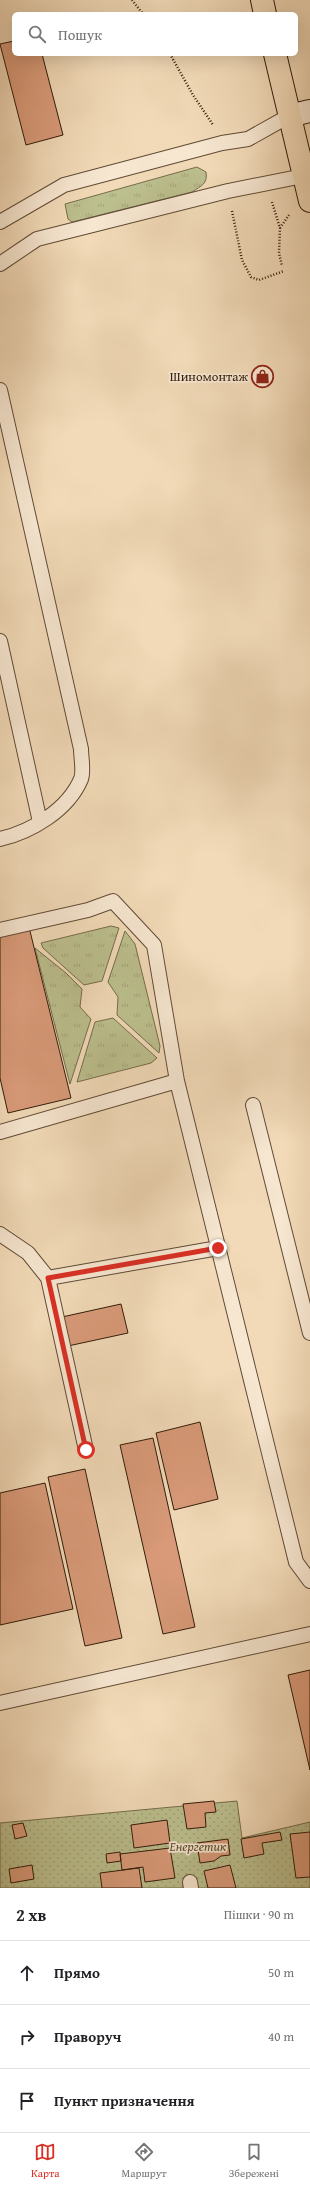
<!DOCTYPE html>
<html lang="uk">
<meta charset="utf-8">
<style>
body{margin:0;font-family:"Gentium Book Plus",serif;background:#f2f2f2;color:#202124}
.stop{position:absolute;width:12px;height:12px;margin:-9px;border:3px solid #d93025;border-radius:50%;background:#fff}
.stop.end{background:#d93025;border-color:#fff;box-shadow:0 1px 4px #0008}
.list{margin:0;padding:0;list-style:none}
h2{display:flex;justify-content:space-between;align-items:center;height:52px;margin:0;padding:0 16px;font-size:17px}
h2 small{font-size:13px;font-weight:400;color:#757577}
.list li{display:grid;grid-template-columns:26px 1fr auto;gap:12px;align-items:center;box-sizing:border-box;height:64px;padding:0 16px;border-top:1px solid #e0e0e0}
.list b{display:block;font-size:15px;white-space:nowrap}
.list em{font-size:13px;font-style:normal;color:#757577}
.icon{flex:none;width:22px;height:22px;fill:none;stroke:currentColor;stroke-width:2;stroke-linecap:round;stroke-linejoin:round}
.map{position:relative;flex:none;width:310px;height:1888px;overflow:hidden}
.search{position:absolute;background:#fff;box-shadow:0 4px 16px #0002;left:12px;right:12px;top:12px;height:44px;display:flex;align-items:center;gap:10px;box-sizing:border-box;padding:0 14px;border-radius:6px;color:#757577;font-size:15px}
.sheet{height:244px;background:#fff}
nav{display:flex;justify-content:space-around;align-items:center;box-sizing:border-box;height:56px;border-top:1px solid #e0e0e0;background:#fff;font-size:11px;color:#757577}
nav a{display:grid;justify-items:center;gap:2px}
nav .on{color:#d93025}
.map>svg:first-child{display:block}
</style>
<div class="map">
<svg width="310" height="1888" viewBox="0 0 310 1888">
<defs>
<pattern id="grass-tufts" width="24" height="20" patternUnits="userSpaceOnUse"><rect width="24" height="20" fill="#bcbf8e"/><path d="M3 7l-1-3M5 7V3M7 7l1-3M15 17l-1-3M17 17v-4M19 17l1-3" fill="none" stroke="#a2a479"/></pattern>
<pattern id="park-dots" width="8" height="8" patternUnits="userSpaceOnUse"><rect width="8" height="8" fill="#bcbf8e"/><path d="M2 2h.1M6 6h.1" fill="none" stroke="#a2a479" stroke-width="1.8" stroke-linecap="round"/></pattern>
</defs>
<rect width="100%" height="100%" fill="#f2dab8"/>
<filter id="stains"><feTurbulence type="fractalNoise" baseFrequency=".005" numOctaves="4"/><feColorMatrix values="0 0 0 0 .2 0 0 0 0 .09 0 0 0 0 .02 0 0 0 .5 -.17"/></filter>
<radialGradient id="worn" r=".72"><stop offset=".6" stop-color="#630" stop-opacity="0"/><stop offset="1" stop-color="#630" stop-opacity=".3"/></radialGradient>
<path fill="url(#grass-tufts)" stroke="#766d4c" d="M197,167l9,5c2,12 -5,14 -14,20l-120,30 -4,-3 -3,-15z
M111,926l8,2 -17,53 -18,4 -41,-37 -2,-5z
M125,931l10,13 25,102 -1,7 -42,-38 1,-18 -10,-15z
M35,948l31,25 16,16 -2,18 11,12 -21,65z
M113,1018l44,40 -6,5 -74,19 18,-60z"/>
<path fill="url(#park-dots)" stroke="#766d4c" d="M237,1801l5,37 68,-16v66h-310v-65z"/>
<path fill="#da9b7a" stroke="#301b09" d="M14,41v13h28l21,81 -37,10 -26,-101z
M29,927l42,171 -63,15 -8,-35v-144z
M121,1304l7,29 -60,13 -6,-29z
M200,1422l18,77 -44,11 -18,-77z
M153,1438l42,189 -32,7 -43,-189z
M85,1469l37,169 -37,8 -37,-169z
M45,1483l28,126 -73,16v-132z
M310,1670v100l-22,-95z
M214,1801l2,11 -11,1 1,14 -19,2 -4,-25z
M167,1820l3,23 -36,5 -3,-23z
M23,1823l4,13 -12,3 -3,-14z
M280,1832l2,8 -20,3 2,11 -20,4 -3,-19z
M310,1832v45l-14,1 -6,-44z
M228,1839l2,16 -9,1 -7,5 -14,2 -3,-20z
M170,1848l5,30 -30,4 -2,-15 -21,3 -2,-16z
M120,1852l1,9 -14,2 -1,-9z
M32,1865l2,14 -23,4 -2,-14z
M230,1865l6,23h-28l-4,-17z
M139,1868l3,20h-40l-2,-15z"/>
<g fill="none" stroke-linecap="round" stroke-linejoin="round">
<defs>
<path id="service" d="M0,222l64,-37 158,-42 26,-4 41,-23
M0,264l37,-25 191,-48 75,-15
M0,390l81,359c0,8 3,23 0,30 -13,31 -50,53 -81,60
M0,641l40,181
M0,930l88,-20 25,-9 41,44 23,136 119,481 14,19
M253,1105l57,228
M0,1132l177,-51
M0,1234l28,19 20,25 170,-30
M48,1278l38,172
M0,1703l310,-69
M190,1882l1,6"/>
<path id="secondary" d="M289,116l21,-5"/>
<path id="primary" d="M262,0l3,14
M275,54l35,147"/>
</defs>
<use href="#service" stroke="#604b35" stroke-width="16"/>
<use href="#secondary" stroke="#301b09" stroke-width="24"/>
<use href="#primary" stroke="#301b09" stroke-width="24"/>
<path stroke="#301b09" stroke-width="2.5" stroke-dasharray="1 2" stroke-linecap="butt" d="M132,0l11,14
M170,54l23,41 20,30
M272,202l8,26 -1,25 3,13
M232,211l10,49 9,17 8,3 25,-9
M280,228l9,-13"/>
<use href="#service" stroke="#f7e7d1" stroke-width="14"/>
<use href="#secondary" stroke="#f7e7d1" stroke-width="22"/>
<use href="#primary" stroke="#f2dab8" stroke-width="22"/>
</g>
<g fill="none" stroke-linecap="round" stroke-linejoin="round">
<path stroke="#d93025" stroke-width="5" d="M86,1450l-38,-172 170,-30"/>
</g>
<defs>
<symbol id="shop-ring" viewBox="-11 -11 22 22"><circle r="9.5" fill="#f7e7d1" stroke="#8f2418" stroke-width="1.5"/><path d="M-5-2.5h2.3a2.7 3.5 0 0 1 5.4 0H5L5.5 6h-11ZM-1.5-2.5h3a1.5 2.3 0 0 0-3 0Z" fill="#8f2418"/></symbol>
</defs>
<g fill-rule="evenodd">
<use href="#shop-ring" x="250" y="364" width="25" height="25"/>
</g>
<g text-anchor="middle" stroke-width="3.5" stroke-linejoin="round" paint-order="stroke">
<g font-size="13" fill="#301b09" stroke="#f7e7d1" text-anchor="end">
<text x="248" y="381">Шиномонтаж</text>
</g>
<g font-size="13" font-style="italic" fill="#5a4c31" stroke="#f7e7d1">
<text x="198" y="1851">Енергетик</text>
</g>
</g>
<rect width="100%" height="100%" filter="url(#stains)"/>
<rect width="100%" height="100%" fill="url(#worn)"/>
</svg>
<div class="stop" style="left:86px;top:1450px"></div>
<div class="stop end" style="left:218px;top:1248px"></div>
<div class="search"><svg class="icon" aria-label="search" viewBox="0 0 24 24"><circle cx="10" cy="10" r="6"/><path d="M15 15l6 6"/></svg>Пошук</div>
</div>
<section class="sheet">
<h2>2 хв<small>Пішки · 90 m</small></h2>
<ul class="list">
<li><svg class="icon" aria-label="ahead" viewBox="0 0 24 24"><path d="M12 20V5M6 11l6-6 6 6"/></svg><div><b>Прямо</b></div><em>50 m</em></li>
<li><svg class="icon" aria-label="right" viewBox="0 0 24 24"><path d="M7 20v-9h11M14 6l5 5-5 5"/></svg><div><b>Праворуч</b></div><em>40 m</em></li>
<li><svg class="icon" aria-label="arrive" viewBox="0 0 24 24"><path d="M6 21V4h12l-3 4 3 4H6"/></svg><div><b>Пункт призначення</b></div></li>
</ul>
</section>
<nav>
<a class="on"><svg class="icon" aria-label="map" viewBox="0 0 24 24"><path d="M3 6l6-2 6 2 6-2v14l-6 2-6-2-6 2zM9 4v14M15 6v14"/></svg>Карта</a>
<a><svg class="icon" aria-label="directions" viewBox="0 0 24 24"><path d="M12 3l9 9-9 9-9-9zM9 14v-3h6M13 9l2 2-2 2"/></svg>Маршрут</a>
<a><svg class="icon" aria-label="saved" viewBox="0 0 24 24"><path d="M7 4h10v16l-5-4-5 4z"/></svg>Збережені</a>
</nav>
